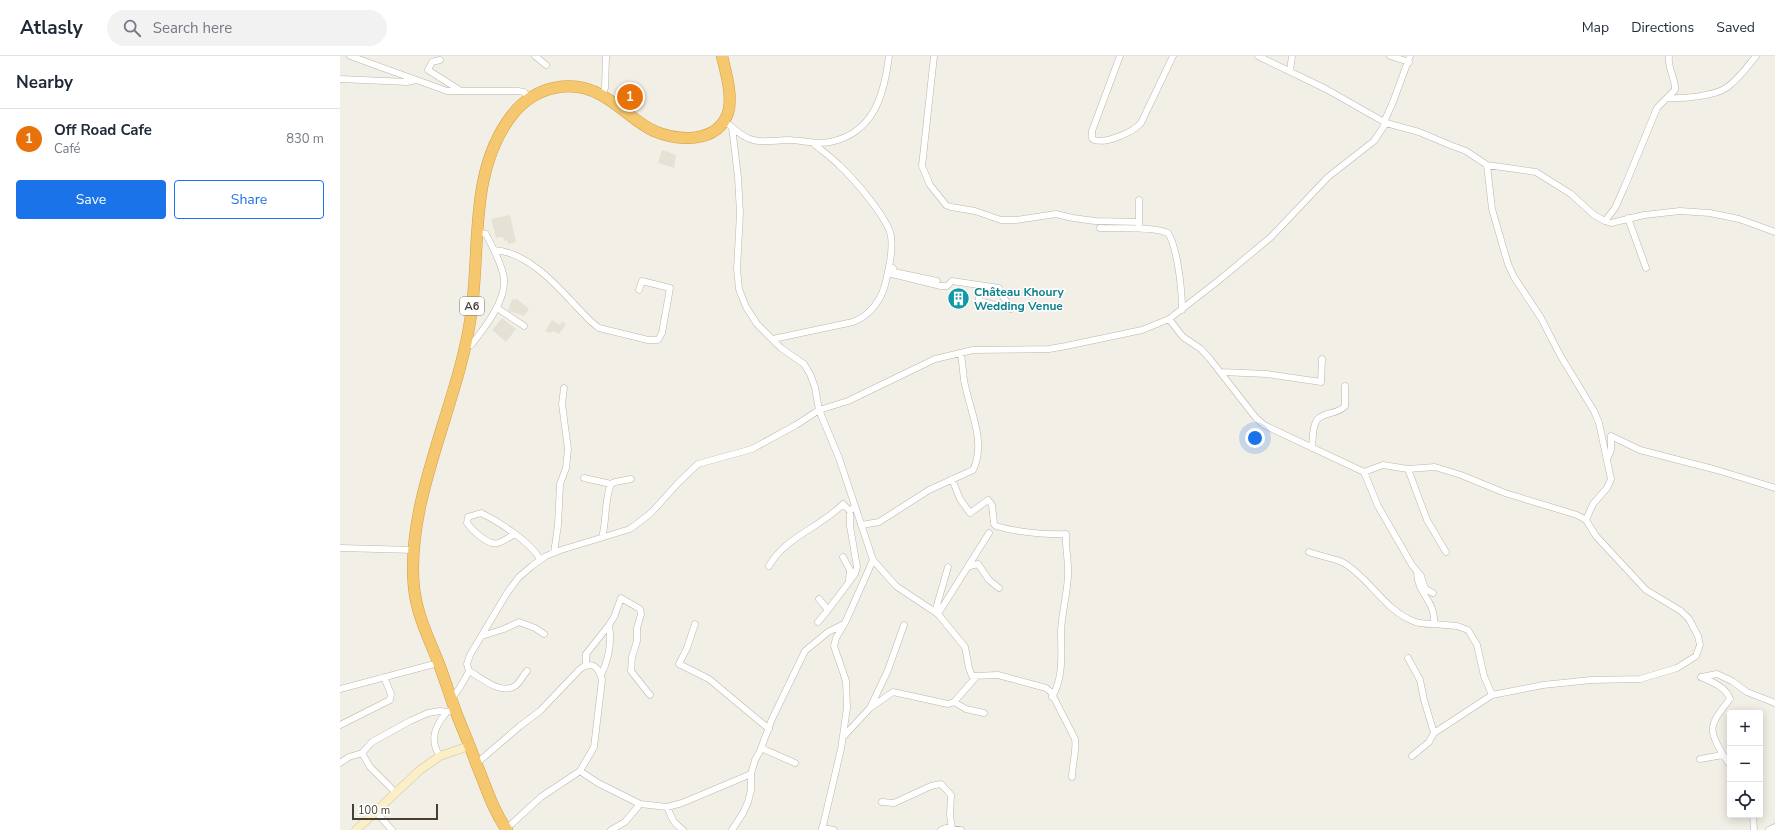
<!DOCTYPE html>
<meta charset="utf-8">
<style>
body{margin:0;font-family:"Nunito Sans",sans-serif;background:#f2f2f3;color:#1f2937}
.controls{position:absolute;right:12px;bottom:12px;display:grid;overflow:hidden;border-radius:4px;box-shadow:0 2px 10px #0003}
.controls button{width:36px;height:36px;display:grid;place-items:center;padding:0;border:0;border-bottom:1px solid #e0e1e3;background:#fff;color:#1f2937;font:20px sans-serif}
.scale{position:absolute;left:12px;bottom:10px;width:86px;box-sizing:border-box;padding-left:4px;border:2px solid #453f36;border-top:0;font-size:11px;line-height:14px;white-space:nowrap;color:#453f36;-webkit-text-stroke:3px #fff;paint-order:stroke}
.you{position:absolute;left:915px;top:382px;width:14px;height:14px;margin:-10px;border:3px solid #fff;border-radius:50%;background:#1a73e8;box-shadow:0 0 0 6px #1a73e833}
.badge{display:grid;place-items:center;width:26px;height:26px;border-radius:50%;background:#1a73e8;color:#fff;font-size:13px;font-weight:700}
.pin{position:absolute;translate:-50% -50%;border:2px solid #fff;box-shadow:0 1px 4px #0006}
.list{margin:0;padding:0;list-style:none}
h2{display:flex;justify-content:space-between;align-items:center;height:52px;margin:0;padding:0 16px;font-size:17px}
h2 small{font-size:13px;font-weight:400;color:#747a83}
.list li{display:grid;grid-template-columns:26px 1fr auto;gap:12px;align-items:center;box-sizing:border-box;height:60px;padding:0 16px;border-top:1px solid #e0e1e3}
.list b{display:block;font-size:15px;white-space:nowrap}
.list p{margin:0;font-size:13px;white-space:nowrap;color:#747a83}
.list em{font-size:13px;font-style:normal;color:#747a83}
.actions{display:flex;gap:8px;padding:12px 16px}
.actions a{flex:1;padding:9px 0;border:1px solid #1a73e8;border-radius:4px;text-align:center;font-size:14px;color:#1a73e8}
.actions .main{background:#1a73e8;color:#fff}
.icon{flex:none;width:22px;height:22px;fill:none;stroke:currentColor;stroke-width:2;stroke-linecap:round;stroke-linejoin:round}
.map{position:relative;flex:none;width:1435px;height:774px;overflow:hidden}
header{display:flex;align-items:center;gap:24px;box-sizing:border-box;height:56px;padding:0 20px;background:#fff;border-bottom:1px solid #e0e1e3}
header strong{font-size:19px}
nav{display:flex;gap:22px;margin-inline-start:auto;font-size:14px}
.search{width:280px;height:36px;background:#f2f2f3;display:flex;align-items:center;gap:10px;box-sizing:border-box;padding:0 14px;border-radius:22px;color:#747a83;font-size:15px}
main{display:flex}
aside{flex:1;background:#fff}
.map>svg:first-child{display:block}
</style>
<header>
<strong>Atlasly</strong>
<div class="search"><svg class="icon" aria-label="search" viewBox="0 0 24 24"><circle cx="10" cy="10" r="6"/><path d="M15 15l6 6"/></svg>Search here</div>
<nav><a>Map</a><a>Directions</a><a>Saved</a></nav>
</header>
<main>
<aside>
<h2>Nearby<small></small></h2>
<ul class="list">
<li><span class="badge" style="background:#e8710a">1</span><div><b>Off Road Cafe</b><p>Café</p></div><em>830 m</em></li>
</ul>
<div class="actions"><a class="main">Save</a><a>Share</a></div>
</aside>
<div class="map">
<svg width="1435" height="774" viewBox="0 0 1435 774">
<rect width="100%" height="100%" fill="#f2efe7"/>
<path fill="#e6e1d5" d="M322,94l14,5 -2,13 -16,-5z
M170,159l6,27 -8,2 -1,-4 -3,1 -1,-4 -7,1 -5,-19z
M176,242l13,11 -5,7 -16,-5 4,-12 3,1z
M162,262l14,11 -10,13 -14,-12z
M212,264l8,5 2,-4 4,3 -7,10 -6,-3 -2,2 -6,-2z"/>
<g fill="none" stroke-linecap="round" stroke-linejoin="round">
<defs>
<path id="street" d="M10,0l97,35h71l6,1 5,6
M195,0l11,9
M594,0l-12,110 8,19 16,20 5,2 24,4 26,9h15l40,-6 17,4 22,3 44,1
M780,0l-28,75v7l2,2c13,4 39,-8 47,-17l32,-67
M918,0l68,33 60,34 33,9 31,13 16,6 21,14 49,7 35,22 23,21 11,6 6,2 33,-8 36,-4 30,2 29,6 36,13
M1050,0l19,6
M100,4l-8,2 -4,8 33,21
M950,15l2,-15
M0,23l67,3 9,-2
M262,39l3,-7 1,-32
M1328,42c15,1 46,-2 58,-10 12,-8 21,-21 30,-32
M384,65l8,6 6,50 2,36 -3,56 2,20 7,18 11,17 24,24 23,16 6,10 5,13 4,23 20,48 34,102 -28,63 -9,15 -2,8 12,35 1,27 -6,41 -19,81
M1044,66l9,-20 17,-46
M392,71c20,19 31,14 56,13 14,0 28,5 42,2 44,-9 54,-47 59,-86
M1147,109l5,44 16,55 6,13 27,41 19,37 34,56 5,12 12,56 -4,9 -14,16 -7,16
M799,144v25
M1288,162l18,50
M1265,165l10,-13 9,-20 33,-80 18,-18c1,-11 -8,-22 -6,-34
M760,172c16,1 55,-2 68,5 10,16 14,58 14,77
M137,176l9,2 8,16c32,2 60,32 80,54 8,8 15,17 25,24l49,12h10l4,-7 8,-45 -28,-7 -3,9
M553,212l1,4 43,9
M548,217l53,13h6l5,-5 47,7c2,9 8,12 12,21l-32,-8v-15
M157,252l27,18
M829,263l14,18 18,12 9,10 46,59 8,7 100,47 14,34 34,59 9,11 4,13 8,4
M433,283l80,-17c18,-7 29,-23 33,-41 3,-14 7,-30 5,-45 -3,-18 -38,-58 -52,-71 -8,-8 -17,-14 -26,-22
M126,290l5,-1c13,-16 35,-44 33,-66 -1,-10 -6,-20 -10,-29
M881,316l46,2 54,8 1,-23
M972,392c1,-8 0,-22 5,-28 7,-9 21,-5 28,-14v-20
M1268,401l3,-7v-14l29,14 77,20 58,18
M1068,413l19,51 19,32
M1024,416l19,-7 25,4 27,-2 26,8 44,18 72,22 9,5 10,16 50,54 35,21 8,8 9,17 2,9 -4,11 -19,12 -37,11 -49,1 -48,5 -51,10 -58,38 -5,9 -17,14
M244,422l27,6
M612,423l8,20 10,14 18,-13 4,5 2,19 2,2c20,6 50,9 70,8 -1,14 3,28 2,42 -1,19 -6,36 -7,55 0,22 3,46 -9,66
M521,469l18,-3 50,-32 44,-20c14,-28 -4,-61 -9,-90 -1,-9 -2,-18 -3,-27
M175,478c-6,3 -11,7 -17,9 -10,3 -26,-13 -31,-20l1,-6 13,-4c19,9 49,29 59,46
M262,481c5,-17 2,-36 9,-53l4,-2 16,-3
M0,492l74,2
M969,496c10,4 28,7 35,11 26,16 41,47 69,58 6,3 15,3 21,3 2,-24 -17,-29 -17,-52
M214,497l4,-28 2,-41 6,-16 2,-19 -6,-45 2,-16
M503,501l7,13 -1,10
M533,504l23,26 42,28 27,33 4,21 3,8 26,-1 48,13 5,4 24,47c2,10 -3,27 -3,38
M429,510c16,-29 52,-39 74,-62l7,7
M630,510l8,-2 11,16 10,8
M479,543l9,11 27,-36 2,-7 -7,-41v-15l5,-5
M595,556l13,-45
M598,558l51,-81
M478,566l10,-12
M355,568l-8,24 -8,16 30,15 60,50
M1094,568l23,2 11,4 9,15 7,31 8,19
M269,569l5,-8 7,-19 19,11 1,5 -4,14v13l-5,16 -1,14 19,24
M142,580l22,-7 15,-7 16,6 9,6
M1068,602l12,22 4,20 10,33
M246,609v-11l23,-29c3,18 0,34 -8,50
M129,615c13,7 31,24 46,15 5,-3 8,-11 12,-15
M1361,621c11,5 25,10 29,22 -6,8 -15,17 -17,27 -3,10 11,31 17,39
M1361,621l16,-3 15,7 15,11 28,11
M0,633l98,-26
M111,643c8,-8 13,-18 18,-28l-2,-7 3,-9 37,-62 12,-16 13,-11 14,-10 15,-6 69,-21 21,-16 28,-31 19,-18 54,-15 44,-24 23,-15 29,-9 87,-42 38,-9 76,-1 17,-3 76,-16 27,-11 49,-38 53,-44 57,-60 46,-36 12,-18
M614,646l12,7 18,4
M531,650l17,-36 16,-45
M0,669l50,-25 1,-6 -7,-17
M504,680l26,-28 23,-16 55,12 6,-2 22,-25
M421,692l34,15
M22,697l8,14 25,25
M100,700c-11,-15 -5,-31 7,-44
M1360,703l23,-4
M0,707l9,-6 13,-4 10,-11 38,-21 18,-8 12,-2 7,1 8,-3
M137,707l43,-37 20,-15 40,-42c13,-9 19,-1 22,11l-8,67 -14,24
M542,746l12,1 37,-17 10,-2 10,11 -1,20 2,14
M327,751c7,14 3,12 16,23
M36,756l16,18
M1413,759l1,15
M482,772l12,2
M165,774l36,-33 39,-26 18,12 42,21 27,3 15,-4 69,-29
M271,774l14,-8 15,-18
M392,774l11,-17 5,-11 3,-12v-16l4,-14 5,-9 12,-32 33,-68 23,-19 16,-8
M601,774l5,-2 15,2
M1429,774l6,-3"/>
<path id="secondary" d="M16,774l64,-60 20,-14 29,-10"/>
<path id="highway" d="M167,774c-15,-21 -21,-44 -31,-67 -7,-20 -16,-39 -23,-59 -5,-14 -9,-27 -14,-40 -10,-25 -22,-49 -25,-76 -9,-89 45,-184 57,-273 10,-66 -3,-143 41,-200 22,-28 58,-37 89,-20 19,10 34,27 53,36 24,10 63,13 74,-18 5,-17 -2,-40 -6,-57"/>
</defs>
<use href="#street" stroke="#bdb6aa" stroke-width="7"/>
<use href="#secondary" stroke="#d0c198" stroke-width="9"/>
<use href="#highway" stroke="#d49d3f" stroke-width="12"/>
<use href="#street" stroke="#fff" stroke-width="6"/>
<use href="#secondary" stroke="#fbefc8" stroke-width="8"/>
<use href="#highway" stroke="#f5c86f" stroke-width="11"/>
</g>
<defs>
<symbol id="building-disc" viewBox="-11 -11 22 22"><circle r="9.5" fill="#0f9aa8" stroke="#fff"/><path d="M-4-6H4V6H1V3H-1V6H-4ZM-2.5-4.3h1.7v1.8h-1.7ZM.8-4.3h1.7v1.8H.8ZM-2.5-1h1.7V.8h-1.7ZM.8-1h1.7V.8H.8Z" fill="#fff"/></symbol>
</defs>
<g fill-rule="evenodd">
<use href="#building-disc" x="606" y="230" width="25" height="25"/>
</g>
<g text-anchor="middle" stroke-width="3" stroke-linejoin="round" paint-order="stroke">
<rect fill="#fff" stroke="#7d7972" stroke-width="1" x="120" y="241" width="24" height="18" rx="3"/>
<g font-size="11" font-weight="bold" fill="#453f36">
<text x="132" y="254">A6</text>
</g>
<g font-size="12" font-weight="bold" fill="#0d838f" stroke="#fff" text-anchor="start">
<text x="634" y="240">Château Khoury<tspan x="634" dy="14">Wedding Venue</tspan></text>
</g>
</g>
</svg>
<div class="controls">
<button>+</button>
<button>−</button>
<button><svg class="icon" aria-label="locate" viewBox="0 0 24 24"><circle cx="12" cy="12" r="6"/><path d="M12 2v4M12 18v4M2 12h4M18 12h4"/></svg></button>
</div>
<div class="scale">100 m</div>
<div class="you"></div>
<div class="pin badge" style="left:290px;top:41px;background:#e8710a">1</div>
</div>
</main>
